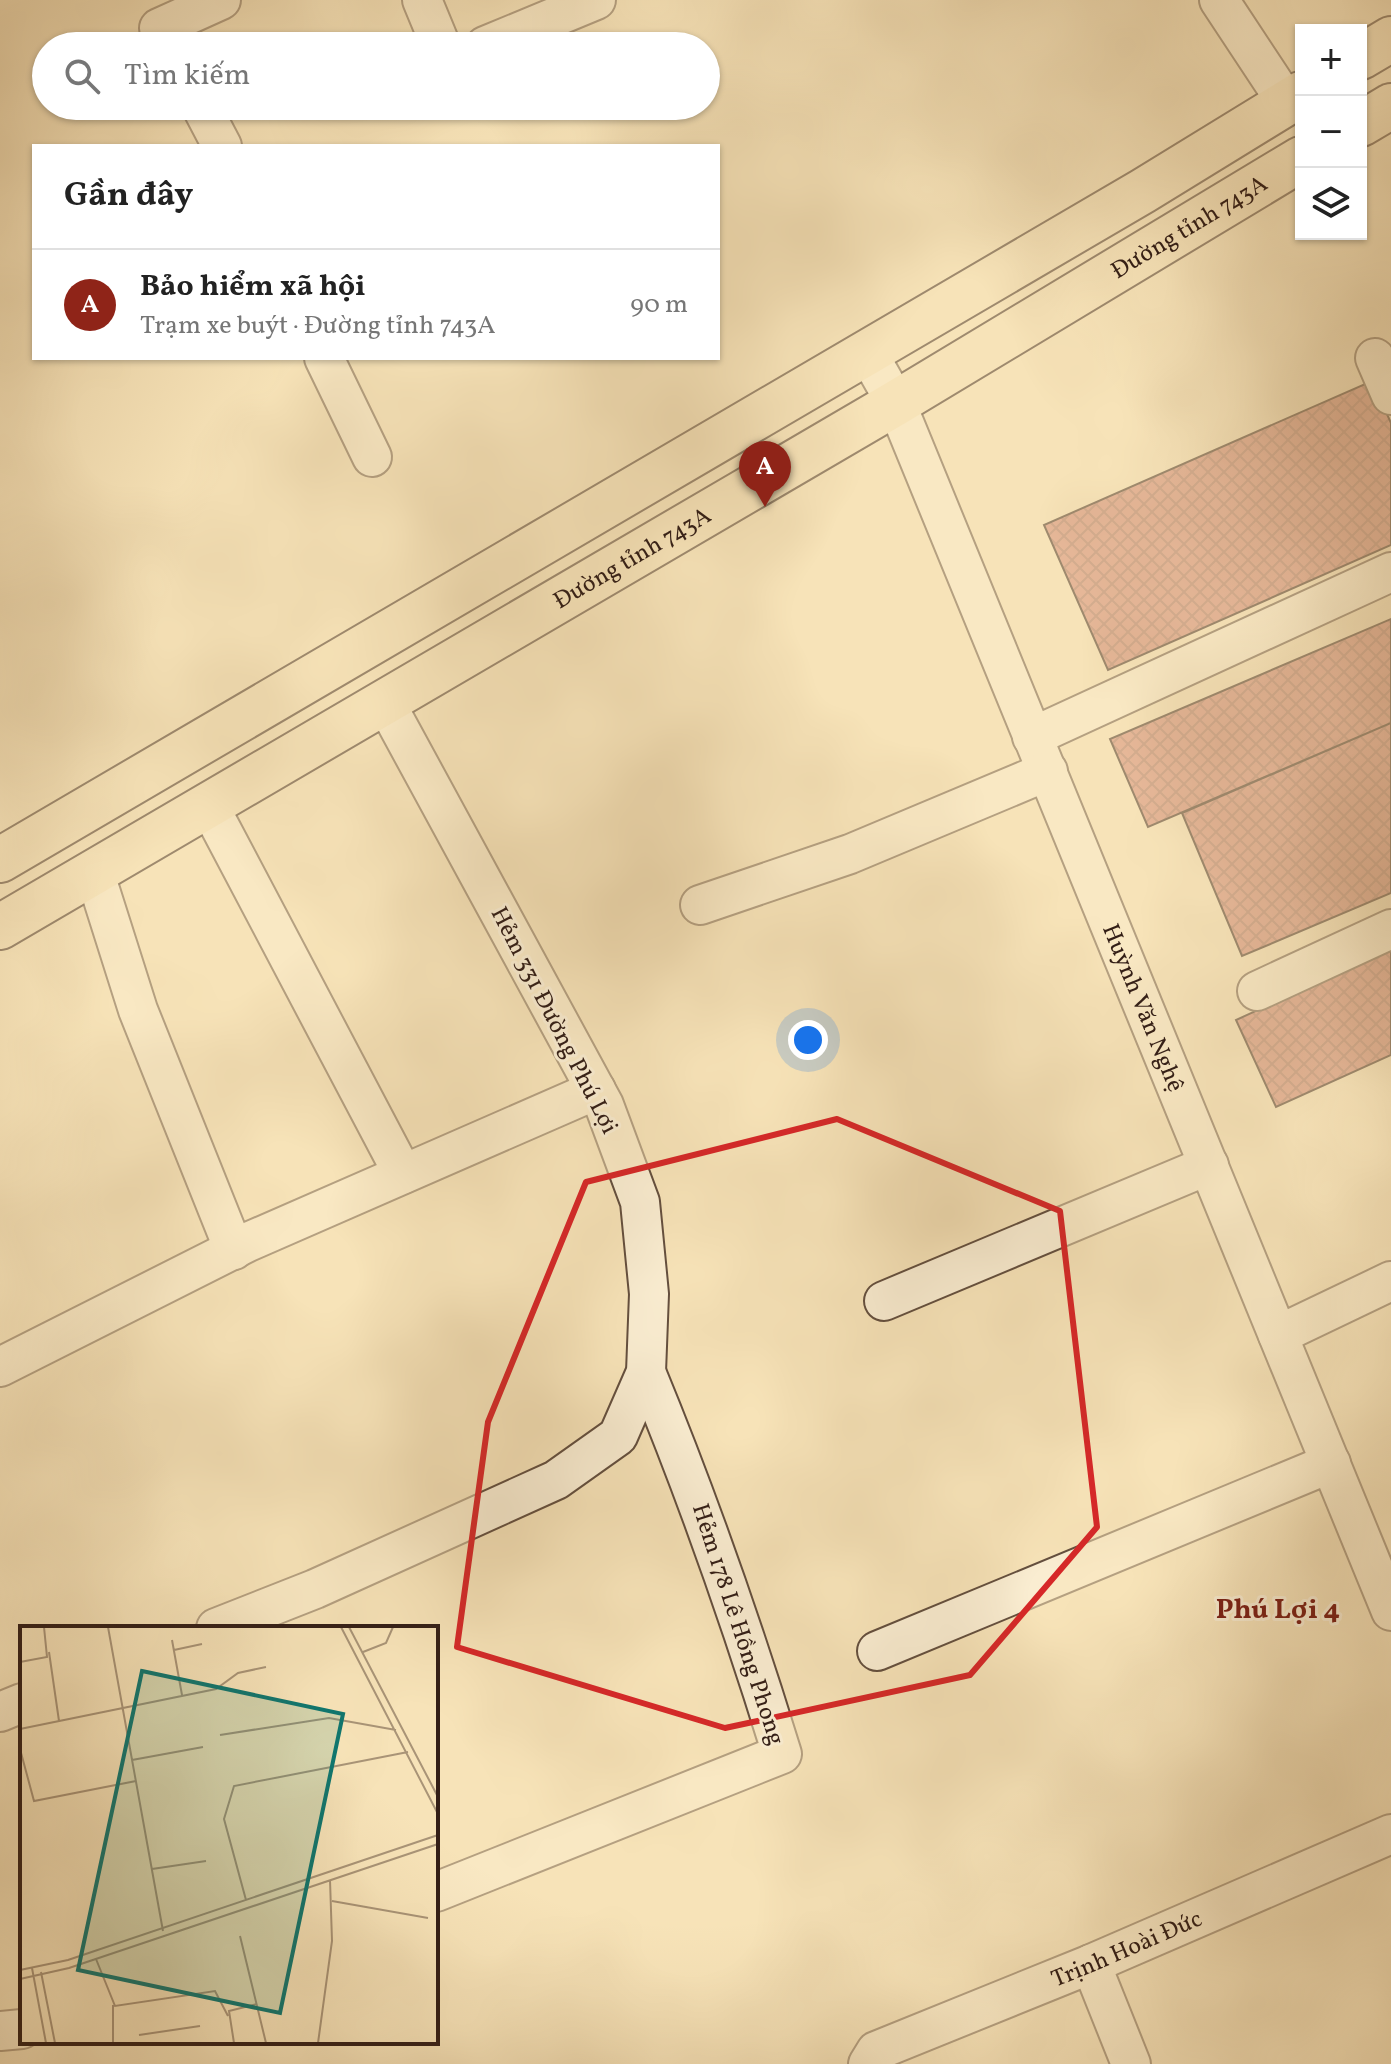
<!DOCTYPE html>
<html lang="vi">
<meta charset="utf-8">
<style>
body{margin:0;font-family:Vollkorn,serif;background:#f2f2f2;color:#222}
.controls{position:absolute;right:24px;top:24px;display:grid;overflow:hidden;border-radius:0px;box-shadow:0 2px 6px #0004}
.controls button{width:72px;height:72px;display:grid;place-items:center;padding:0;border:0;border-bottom:2px solid #e0e0e0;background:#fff;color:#222;font:40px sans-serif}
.you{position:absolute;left:808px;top:1040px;width:28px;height:28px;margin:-20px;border:6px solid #fff;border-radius:50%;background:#1a73e8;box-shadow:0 0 0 12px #1a73e833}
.badge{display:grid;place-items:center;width:52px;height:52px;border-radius:50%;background:#8f2418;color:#fff;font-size:26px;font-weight:700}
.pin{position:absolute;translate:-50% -66px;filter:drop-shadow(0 2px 4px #0008)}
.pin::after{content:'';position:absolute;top:42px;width:28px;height:24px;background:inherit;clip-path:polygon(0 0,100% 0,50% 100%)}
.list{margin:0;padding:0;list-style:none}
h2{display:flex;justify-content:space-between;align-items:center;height:104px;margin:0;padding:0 32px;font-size:34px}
h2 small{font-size:26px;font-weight:400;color:#767676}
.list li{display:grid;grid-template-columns:52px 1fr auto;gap:24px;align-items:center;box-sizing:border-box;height:112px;padding:0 32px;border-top:2px solid #e0e0e0}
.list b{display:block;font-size:30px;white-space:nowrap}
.list p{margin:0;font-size:26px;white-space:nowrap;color:#767676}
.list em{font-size:26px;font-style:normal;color:#767676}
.icon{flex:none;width:44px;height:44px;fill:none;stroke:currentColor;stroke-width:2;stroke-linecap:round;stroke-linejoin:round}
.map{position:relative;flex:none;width:1391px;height:2064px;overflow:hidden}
.search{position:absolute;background:#fff;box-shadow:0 2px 6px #0004;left:32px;top:32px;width:688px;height:88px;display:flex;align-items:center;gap:20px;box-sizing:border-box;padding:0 28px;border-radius:44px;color:#767676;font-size:30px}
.panel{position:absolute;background:#fff;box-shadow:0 2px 6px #0004;left:32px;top:144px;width:688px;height:216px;border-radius:0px}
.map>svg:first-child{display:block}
</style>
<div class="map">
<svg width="1391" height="2064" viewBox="0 0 1391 2064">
<defs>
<pattern id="building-cross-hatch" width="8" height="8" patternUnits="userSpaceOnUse" patternTransform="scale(2)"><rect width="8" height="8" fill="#d08272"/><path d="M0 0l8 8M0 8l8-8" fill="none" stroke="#a96a5d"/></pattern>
</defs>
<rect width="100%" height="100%" fill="#f7e3b8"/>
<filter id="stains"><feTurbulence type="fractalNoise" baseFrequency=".0025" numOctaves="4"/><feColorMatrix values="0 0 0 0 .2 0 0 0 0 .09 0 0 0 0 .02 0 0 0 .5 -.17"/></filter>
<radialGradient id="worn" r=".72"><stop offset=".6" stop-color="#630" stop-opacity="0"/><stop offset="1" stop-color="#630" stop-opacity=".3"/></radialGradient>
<path fill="url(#building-cross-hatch)" stroke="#331e16" stroke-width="2" d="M1372,381l19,42v122l-283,125 -64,-145z
M1391,619v104l-243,104 -38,-88z
M1391,723v170l-149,63 -60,-143z
M1391,949v106l-115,52 -40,-87z"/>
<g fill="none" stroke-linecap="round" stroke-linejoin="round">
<defs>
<g id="minor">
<path d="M422,0l19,46"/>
<path d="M1219,0l68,103"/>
<path d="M159,28l62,-28"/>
<path d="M485,46l111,-46"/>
<path d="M201,106l21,40"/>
<path id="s1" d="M867,352l29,51 495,1208"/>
<path d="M324,358l48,99"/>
<path d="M1375,358l16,37"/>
<path d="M1032,737l359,-165"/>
<path d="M208,804l195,370"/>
<path d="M94,871l44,139 96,240"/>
<path d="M700,905l150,-51 198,-83"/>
<path d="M1257,991l134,-62"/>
<path d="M884,1301l325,-136"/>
<path d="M1278,1335l113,-54"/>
<path d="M0,1367l248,-125 348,-152"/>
<path d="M216,1628l99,-39 241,-109 62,-44 28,-64 3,-78 -9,-92 -36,-97 -219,-403"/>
<path d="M877,1651l454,-188"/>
<path d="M0,1712l22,-9"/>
<path d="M436,1892l346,-138c-40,-130 -84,-256 -136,-382"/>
<path d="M1091,1964l40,100"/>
<path d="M0,2031l22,-2"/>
<path id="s2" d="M868,2064l8,-13 215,-87 300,-130"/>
</g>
<g id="major">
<path d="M1361,57l30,-18"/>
<path d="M1361,124l30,-18"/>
<path d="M0,860l1143,-669 158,-97"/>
<path id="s3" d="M0,927l896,-524 405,-244"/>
</g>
</defs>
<use href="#minor" stroke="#644f3e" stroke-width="42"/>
<use href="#major" stroke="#331e16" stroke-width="48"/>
<use href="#minor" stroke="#faedd1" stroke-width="38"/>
<use href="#major" stroke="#f7e3b8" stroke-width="44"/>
</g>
<path d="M0 0H1391V2064H0ZM837,1119l223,92 37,316 -127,148 -245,53 -268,-81 31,-225 98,-240z" fill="#f7e3b8" fill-opacity=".55" fill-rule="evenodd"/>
<path fill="none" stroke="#d62828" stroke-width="6" stroke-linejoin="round" d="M837,1119l223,92 37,316 -127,148 -245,53 -268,-81 31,-225 98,-240z"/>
<g text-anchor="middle" stroke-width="6" stroke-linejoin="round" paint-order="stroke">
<g font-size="24" fill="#331e16" stroke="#faedd1">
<text dy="8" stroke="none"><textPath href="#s3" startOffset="1380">Đường tỉnh 743A</textPath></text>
<text dy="8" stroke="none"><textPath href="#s3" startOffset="732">Đường tỉnh 743A</textPath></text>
<text dy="8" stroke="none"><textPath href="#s1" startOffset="712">Huỳnh Văn Nghệ</textPath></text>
<text transform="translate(555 1020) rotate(63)" y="8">Hẻm 331 Đường Phú Lợi</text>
<text transform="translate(739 1624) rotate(72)" y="8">Hẻm 178 Lê Hồng Phong</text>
<text dy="8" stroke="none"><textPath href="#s2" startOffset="286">Trịnh Hoài Đức</textPath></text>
</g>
<g font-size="28" font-weight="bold" fill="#7a1f14" stroke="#faedd1">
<text x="1278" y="1618">Phú Lợi 4</text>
</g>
</g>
<g transform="translate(20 1626)">
<rect width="418" height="418" fill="#f7e3b8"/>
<path fill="none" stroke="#a99477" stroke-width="2" d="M88,1l55,304M321,1l97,187M329,1l89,170M152,14l10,55M154,24l28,-6M29,26l10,69M343,26l23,-9 7,-16M0,36l27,-5 -3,-30M0,103l196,-40 22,-16 28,-6M200,109l109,-17 67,12M0,123l14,52 102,-20M112,134l71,-13M132,243l54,-8M226,274l-22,-81 10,-33 174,-34M312,275l96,17M220,310l26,107M76,333l19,47 100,-15 13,25M12,342l14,75M0,344l48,-10 370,-125M21,346l14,71M0,353l49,-11 369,-124M93,379v38M119,409l61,-9M214,417l-5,-32 28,-7M298,417l14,-102 -2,-61"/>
<path fill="#0f766e" fill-opacity="0.15" stroke="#0f766e" stroke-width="4" d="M122,45l201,43 -63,299 -202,-43z"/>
<rect width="418" height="418" fill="none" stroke="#331e16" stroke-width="4"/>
</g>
<rect width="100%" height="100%" filter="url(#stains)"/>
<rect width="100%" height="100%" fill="url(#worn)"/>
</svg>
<div class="controls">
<button>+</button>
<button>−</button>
<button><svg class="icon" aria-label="layers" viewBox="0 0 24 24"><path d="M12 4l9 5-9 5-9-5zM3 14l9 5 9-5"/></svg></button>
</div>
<div class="you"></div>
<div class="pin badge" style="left:765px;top:507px">A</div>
<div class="search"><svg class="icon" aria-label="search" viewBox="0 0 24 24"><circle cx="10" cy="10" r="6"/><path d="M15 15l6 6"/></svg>Tìm kiếm</div>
<section class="panel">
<h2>Gần đây<small></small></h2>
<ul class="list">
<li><span class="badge">A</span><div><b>Bảo hiểm xã hội</b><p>Trạm xe buýt · Đường tỉnh 743A</p></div><em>90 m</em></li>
</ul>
</section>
</div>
